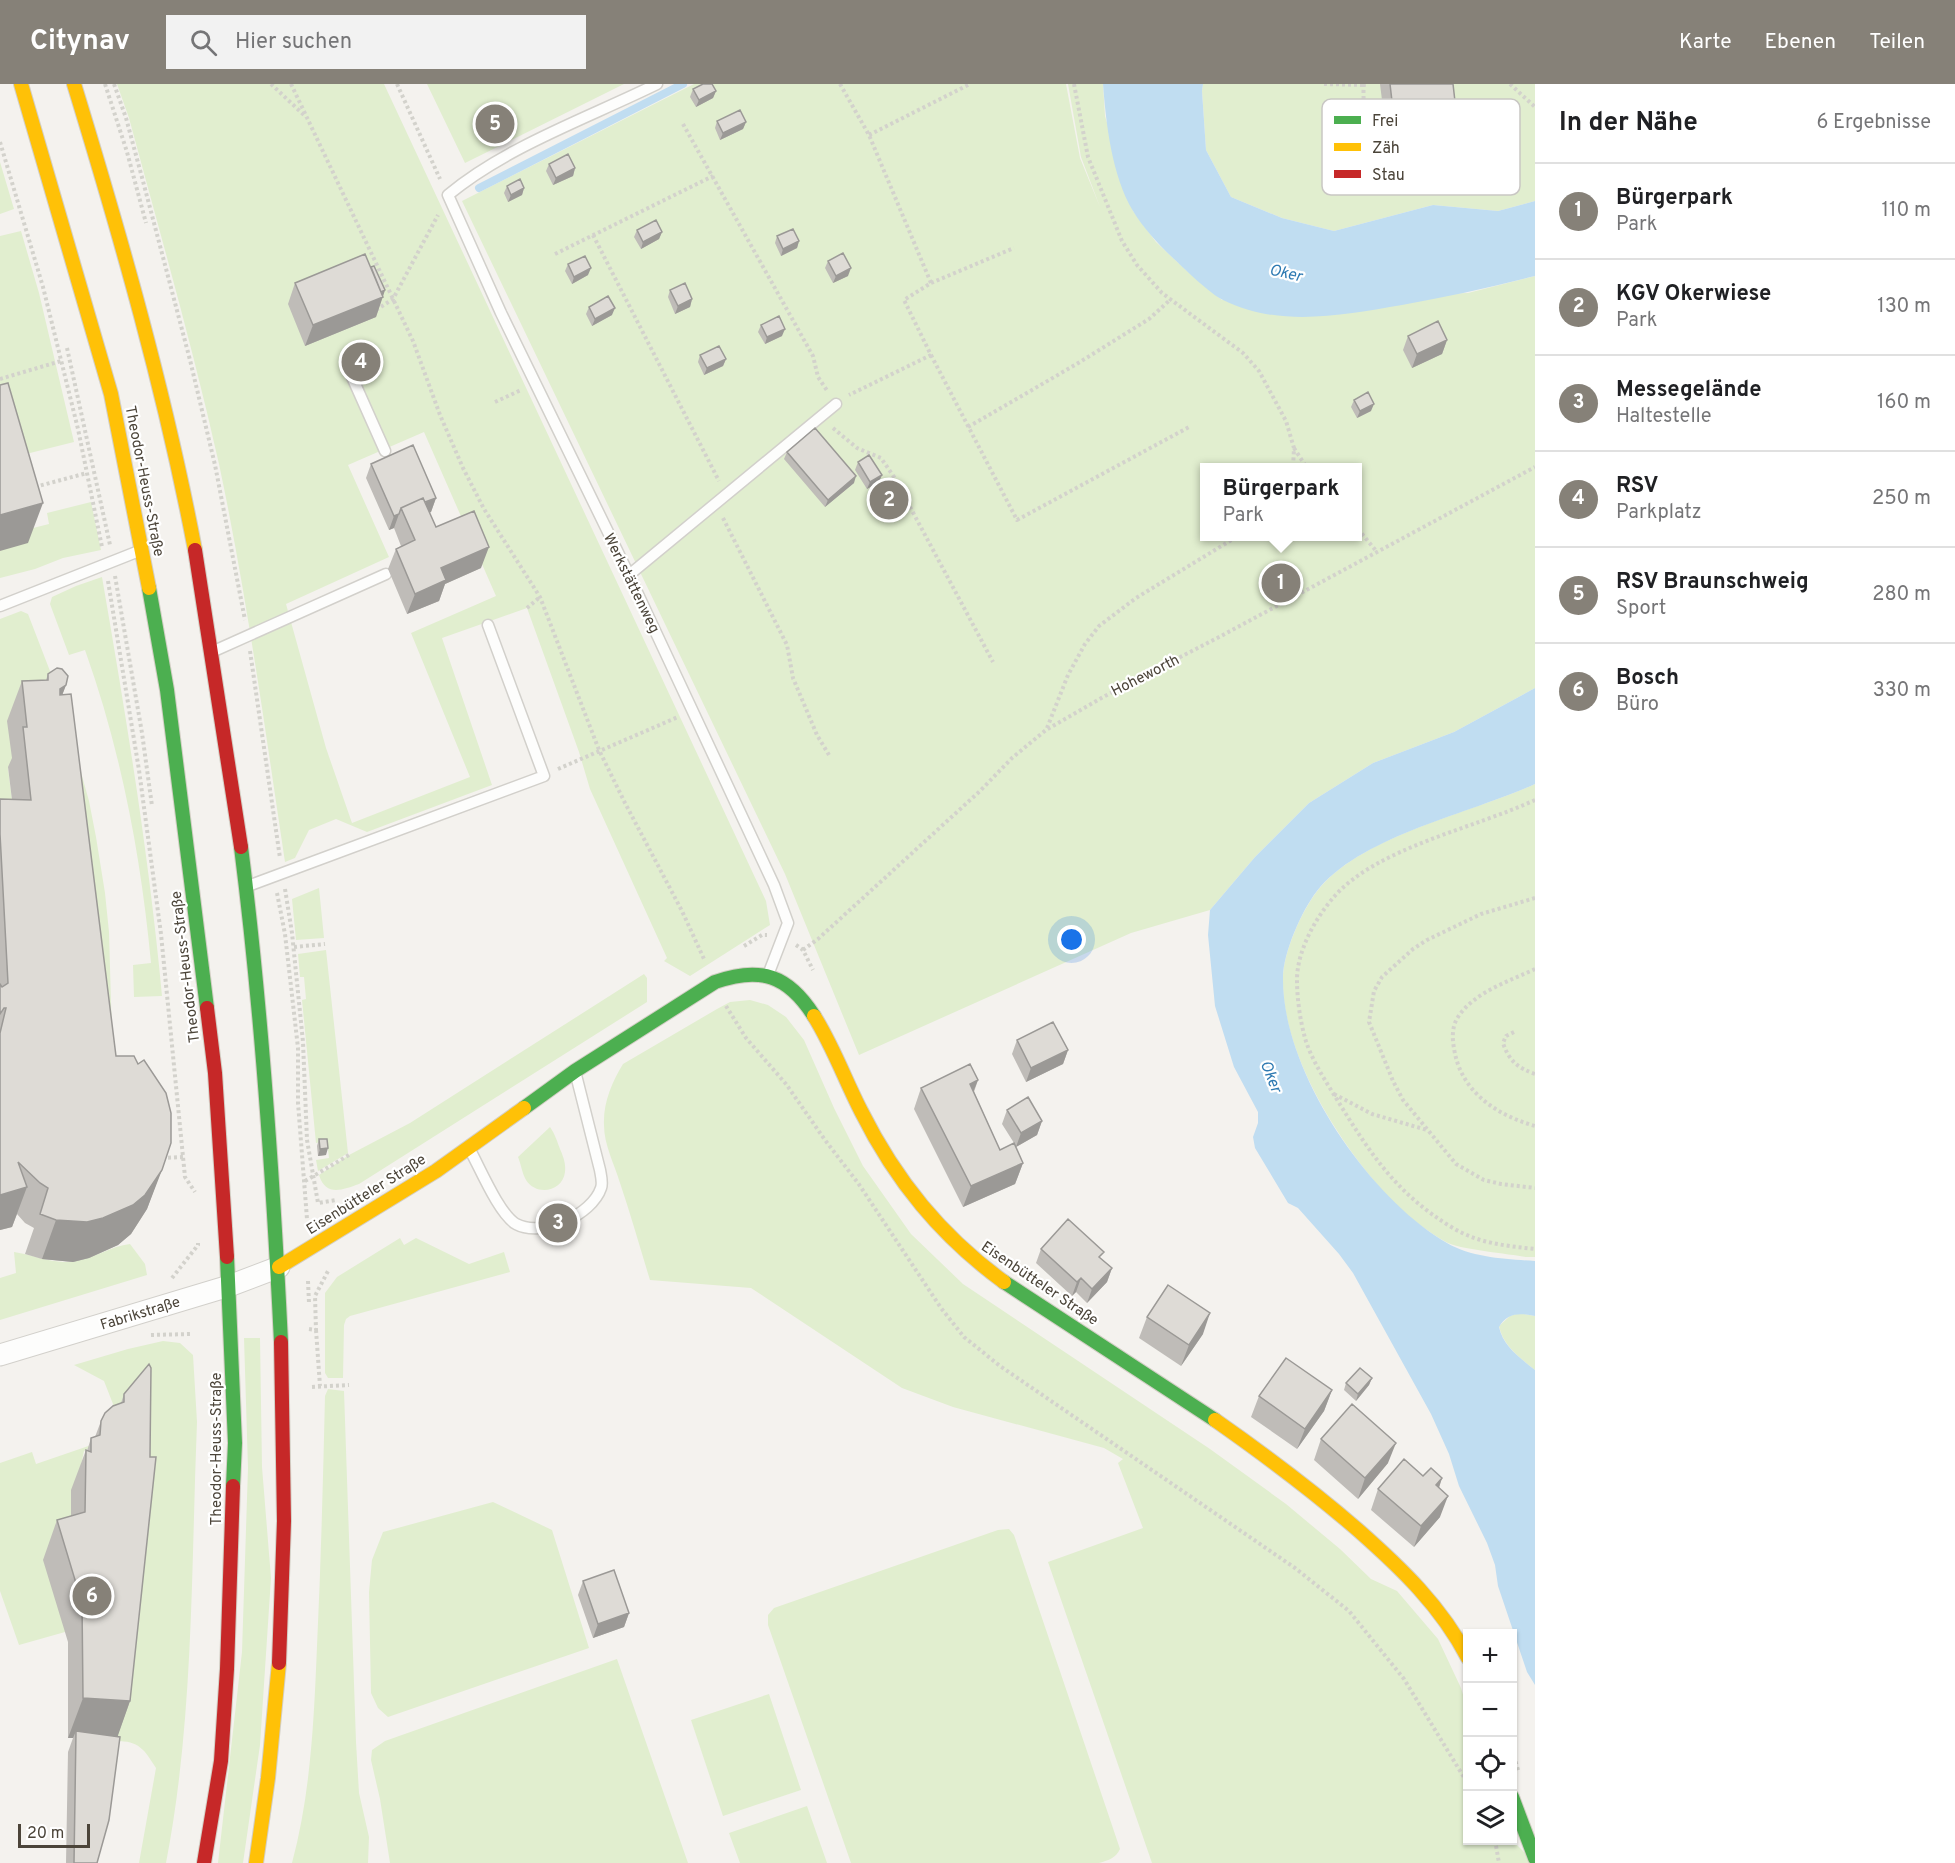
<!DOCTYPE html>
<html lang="de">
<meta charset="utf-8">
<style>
body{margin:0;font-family:Overpass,sans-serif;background:#f2f2f2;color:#202124}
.controls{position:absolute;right:18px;bottom:18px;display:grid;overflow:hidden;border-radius:0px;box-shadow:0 2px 4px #0004}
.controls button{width:54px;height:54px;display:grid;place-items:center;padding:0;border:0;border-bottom:2px solid #e0e0e0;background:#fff;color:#202124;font:30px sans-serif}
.scale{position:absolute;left:18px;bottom:15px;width:72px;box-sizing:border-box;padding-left:6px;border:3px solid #4b4439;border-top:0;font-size:16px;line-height:21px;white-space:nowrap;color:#4b4439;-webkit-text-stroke:4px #fff;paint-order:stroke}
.you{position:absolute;left:1072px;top:856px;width:21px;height:21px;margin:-15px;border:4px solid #fff;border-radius:50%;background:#1a73e8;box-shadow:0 0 0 9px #1a73e833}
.badge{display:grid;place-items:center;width:39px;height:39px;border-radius:50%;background:#868178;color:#fff;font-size:20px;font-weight:700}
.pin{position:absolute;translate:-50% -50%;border:3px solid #fff;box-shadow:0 2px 6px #0006}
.popup{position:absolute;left:1200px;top:379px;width:162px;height:78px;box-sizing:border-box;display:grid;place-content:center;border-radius:0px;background:#fff;filter:drop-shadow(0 2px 4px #0005);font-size:20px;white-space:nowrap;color:#757577}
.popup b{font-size:22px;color:#202124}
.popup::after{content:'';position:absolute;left:50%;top:100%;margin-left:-12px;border:12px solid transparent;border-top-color:#fff}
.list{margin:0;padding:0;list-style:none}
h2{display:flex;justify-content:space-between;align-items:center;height:78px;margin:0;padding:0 24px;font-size:26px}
h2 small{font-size:20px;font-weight:400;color:#757577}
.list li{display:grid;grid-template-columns:39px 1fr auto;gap:18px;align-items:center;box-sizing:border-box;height:96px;padding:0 24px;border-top:2px solid #e0e0e0}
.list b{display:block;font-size:22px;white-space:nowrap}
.list p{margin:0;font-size:20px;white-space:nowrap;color:#757577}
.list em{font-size:20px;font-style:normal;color:#757577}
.icon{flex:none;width:33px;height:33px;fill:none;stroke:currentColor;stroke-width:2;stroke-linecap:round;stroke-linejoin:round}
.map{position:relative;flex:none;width:1535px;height:1779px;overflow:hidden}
header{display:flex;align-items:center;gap:36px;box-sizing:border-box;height:84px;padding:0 30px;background:#868178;color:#fff}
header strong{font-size:28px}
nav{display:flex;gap:33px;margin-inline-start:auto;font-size:21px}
.search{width:420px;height:54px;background:#f2f2f2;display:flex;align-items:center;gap:15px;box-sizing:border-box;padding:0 21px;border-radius:0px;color:#757577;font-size:22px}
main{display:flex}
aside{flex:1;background:#fff}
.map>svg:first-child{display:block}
</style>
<header>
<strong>Citynav</strong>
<div class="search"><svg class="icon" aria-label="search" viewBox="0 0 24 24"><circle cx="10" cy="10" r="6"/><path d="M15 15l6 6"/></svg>Hier suchen</div>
<nav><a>Karte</a><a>Ebenen</a><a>Teilen</a></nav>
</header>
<main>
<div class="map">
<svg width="1535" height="1779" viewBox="0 0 1535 1779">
<rect width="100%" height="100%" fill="#f4f2ee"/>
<path fill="#e1eecf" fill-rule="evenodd" d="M117,0h267l382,817 4,24 -80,51 -26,-15 3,-3 -77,-169 -11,-37 -52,-144 -85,30 50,147 -125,47 -31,-13 -27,11 -14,28 -10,4c-20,-133 -38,-266 -66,-398 -26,-116 -59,-231 -90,-346zM424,348l72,164 -85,37 59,144 -118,46 -26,-75 -40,-144 103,-47 -41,-92z
M427,0h197l-159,79z
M694,0h372l14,74 20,49 -19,-50 -13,-73h35l2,32 28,95 23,31 31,29 35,29 246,-7 67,-17v412l-81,44 -81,31 -64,40 -54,54 -45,53 -79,23 -272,122 -74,-181 -323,-673zM1204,384h154v68h-154z
M1203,0h332v117l-37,10 -65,-6 -99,26 -52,-13 -51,-21 -25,-47 -4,-59z
M0,78l14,47 -14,5z
M21,147l18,62 35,149 -64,16 -10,-37v-185z
M91,418l10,48 -38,8 -28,11 -35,9v-27l25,-21 24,-6 -2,-11z
M102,493c24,139 47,278 60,419l-28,1 -1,-32 18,-2c-10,-107 -30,-212 -66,-313l-16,5 -19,-51 2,-7 24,-11z
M21,527l7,3 32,83 29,104 7,36 9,56 4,39 3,105 -99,-271 -5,2 9,72 -17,-1v-220z
M1535,700v473h-9c-16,-3 -69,-8 -80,-15 -15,-8 -43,-29 -54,-41 -51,-54 -111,-147 -109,-223 0,-25 19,-68 35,-88 44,-55 153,-77 217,-106z
M319,804l5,50 -28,2 -4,-41z
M326,866l22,203 -30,18 -2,-11 13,-2 -2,-17 -11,2 -14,-143 4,-1 -2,-22h-4l-2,-23z
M644,890l3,4v24l-288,182c-17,6 -33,13 -40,-9l30,-20 61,-32z
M750,916l18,5 18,12 18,23 30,68 29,58 48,68 52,50 247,165 76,55 54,45 31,30 26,12 41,48 23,49 6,20 1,132h44l23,23h-383l-104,-301 95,-34 -25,-65 5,-4 -19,-11 -151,-41 -51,-19 -151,-100 -101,-8c-10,-32 -19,-65 -30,-97 -6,-20 -16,-38 -16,-58 -1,-22 8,-43 19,-61l94,-55 13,-7z
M550,1043c5,7 7,14 10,22 3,7 6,14 5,23 -2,19 -28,25 -39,8 -4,-7 -5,-16 -8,-23z
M400,1154l4,7 12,-7 53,26 35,-12 6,20 -160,44 -4,3 -2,6 -1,53h-15l-3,-5v-80l12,-16z
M130,1160l15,20 2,11 -147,45v-42l16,-5 -2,-21c21,3 40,13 61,9 20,-3 36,-15 55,-17z
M1519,1229l16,3v54c-15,-12 -32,-24 -36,-44l11,-10z
M244,1254h16l2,129 9,111 -11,167 -17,118h-25l24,-211 6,-184z
M163,1257l17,2 13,12 4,67c-6,147 -3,296 -31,441h-27l17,-95c-12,-19 -17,-27 -40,-27l-11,-308 8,-29 -9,-23 -30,-16 54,-16z
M328,1305l16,2 12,351 3,51 10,44 -1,26h-76c19,-71 22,-144 25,-217 4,-83 6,-166 8,-250z
M103,1357l-19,10 -3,14 -11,87 -5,80 -46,13 -19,-54v-128l32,-11 4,12z
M493,1418l59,28 37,118 -201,69 -10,-9 -7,-15 -2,-101 3,-32 11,-28z
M1009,1445l5,6 106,314c-4,9 -11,11 -21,14h-248l-83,-238v-10l6,-7 224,-78z
M617,1575l71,204h-298l-10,-64 -9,-39 1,-10 13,-9z
M769,1610l32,96 -78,26 -32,-96z
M807,1722l20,57h-87l-11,-30z"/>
<path fill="#c0ddf1" d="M1103,0h100l-1,7 4,59 25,47 51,21 52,13 99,-26 65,6 37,-10v75c-44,11 -88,21 -133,29 -59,10 -123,23 -179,-5 -14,-7 -36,-29 -49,-41 -15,-14 -30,-30 -41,-48 -21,-35 -27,-87 -30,-127z
M1535,604v96c-63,29 -175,52 -218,107 -15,19 -34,62 -34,87 -1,93 85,219 164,265 26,15 59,16 88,18v55c-14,-3 -28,-4 -36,11 4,19 21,31 36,43v315l-8,-13 -29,-86 -3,-21 -8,-22 -28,-57 -10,-32 -18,-40 -78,-141 -14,-19 -41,-46 -10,-5 -33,-55 -2,-11 5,-14v-11l-24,-45 -19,-61 -7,-71 2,-25 45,-53 54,-54 64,-40 81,-31z"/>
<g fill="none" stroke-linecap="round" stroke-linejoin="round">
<path stroke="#c0ddf1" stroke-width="8" d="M479,104l204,-104"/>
<defs>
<path id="lane" d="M657,0c-69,34 -150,62 -209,111l53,118 128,262 145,310 14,38 -20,52
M348,284l37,83
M629,491l207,-171
M0,522l139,-55
M214,567l172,-77
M248,802l296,-110 -56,-151
M470,1066c10,18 29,64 46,74 26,14 76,-9 85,-36 2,-5 0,-12 -1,-18l-24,-95"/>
<path id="street" d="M0,1271l229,-69 50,-19"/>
<path id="fast" d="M149,504l18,102 40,318
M241,763c21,164 32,330 40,495
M524,1024l51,-37 140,-89c45,-16 73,-7 99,34
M227,1173l8,186 -2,43
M1004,1198l211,138
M1512,1713l23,61"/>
<path id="slow" d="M21,0l90,310 38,194
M74,0c47,154 91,308 121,466
M814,932c19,30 31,64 47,95 35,70 80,125 143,171
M279,1183l157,-96 88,-63
M1215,1336c50,35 97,70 143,110 43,38 83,76 110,128
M256,1779l12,-85 11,-115"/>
<path id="jam" d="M195,466l46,297
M207,924l8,65 12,184
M279,1579l5,-142 -3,-179
M204,1779l17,-102 6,-92 6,-183"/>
</defs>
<use href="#lane" stroke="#d2d0cb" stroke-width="13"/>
<use href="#street" stroke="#d2d0cb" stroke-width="23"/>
<use href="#fast" stroke="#d3cfc5" stroke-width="16"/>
<use href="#slow" stroke="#d3cfc5" stroke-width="16"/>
<use href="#jam" stroke="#d3cfc5" stroke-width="16"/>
<path stroke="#d3d2cc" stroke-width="4" stroke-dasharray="3 3" stroke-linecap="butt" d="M105,0l22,68 19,71
M114,0l12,34 18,67 46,175 25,105 30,155
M271,0l34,32
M291,0l122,257 27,74 23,53 21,41 56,88 59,153 26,53 57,108 22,48
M397,0l43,95
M840,0l29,51 62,148 -27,17 27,55 -82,40
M1074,0l14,73 34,84 15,24 25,28 81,60 16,18 27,50 8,27 -1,20
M1324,0l40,1
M1364,0c-3,25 7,56 22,77
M1510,0l25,23
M683,40l130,232 5,21 10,15
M869,51l101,-51
M0,58l43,145 35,142 24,118
M593,151l126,246
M555,170l158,-78
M931,199l83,-35
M376,226l17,-11 45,-84
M67,264l43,197
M931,271l86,165 174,-94
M0,295l61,-18
M495,318l26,-12
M968,343l107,-62 74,-46 22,-20
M833,344l24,20 24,10 13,19 99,185
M1294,364l13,20
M35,403l52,-14
M723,434l64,127 6,33 24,57 12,20
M1358,445l19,23
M115,492l27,157 10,73
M108,497l31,189 22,164 24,243 10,15
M527,524l13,-11
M250,567l30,207
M1047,644l21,-53 17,-31 14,-18 37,-28 102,-62
M558,685l120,-52
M1535,716c-60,28 -160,48 -202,98 -18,21 -36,53 -36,82 0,18 3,40 8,58 6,21 20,42 31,60 34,55 60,96 117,130 25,15 53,18 82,21
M285,805l7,44 11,109 4,98 11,63 18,-3
M277,809l8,41 13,114v55l9,116
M1535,814l-54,16 -54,26 -14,9 -31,28 -8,14 -5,31 24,59 10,19 53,64 28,16 17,4 34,4
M796,861l7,5 10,20
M744,862l18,-11h5
M294,863l31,-3
M803,866l15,-11 162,-148 32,-33 34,-28 59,-34 116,-60 314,-169
M1535,885c-25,12 -61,23 -77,48 -6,9 -6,21 -4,31 6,43 42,67 81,78
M726,922l20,32 40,46 39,56 33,43 83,125 23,29 36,29 295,202 54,43 55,68 64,105
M1514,948l-8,4 -3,7c6,18 15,25 32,31
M1334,1010l38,20 55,16
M162,1074l21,-1
M305,1097l44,-26
M172,1194l26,-33v-2
M308,1197l1,22
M309,1245l7,1 -1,-34 13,-25
M316,1246l4,56
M151,1251l39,-1
M312,1303l37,-2
M1512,1666l7,23
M1495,1756l4,23"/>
<use href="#lane" stroke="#fdfdfc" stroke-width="10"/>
<use href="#street" stroke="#fdfdfc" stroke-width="21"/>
<use href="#fast" stroke="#4caf50" stroke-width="14"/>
<use href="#slow" stroke="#ffc107" stroke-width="14"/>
<use href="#jam" stroke="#c62828" stroke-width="14"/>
</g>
<path fill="#bfbcb8" d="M1380,0h73l4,35 -7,21 -62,8z
M693,5l23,2 -3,7 -17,9 -6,-10z
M717,37l29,1 -3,7 -23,11 -5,-12z
M549,80l26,4 -2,8 -20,9 -7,-14z
M507,102l17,2 -2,7 -14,7 -4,-9z
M637,146l25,2 -3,7 -18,10 -7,-12z
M777,152l22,5 -2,7 -16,8 -6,-13z
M828,177l20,15 -15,7 -8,-15z
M568,180l20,11 -16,9 -7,-13z
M371,183l14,23 -9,27 -71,29 -17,-42 7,-21z
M670,206l22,9 -2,8 -15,7 -7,-17z
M589,223l23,8 -20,11 -6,-12z
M761,241l21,11 -17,8 -7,-12z
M1408,252l39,4 -5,14 -30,14 -9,-18z
M700,271l26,4 -3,7 -19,9 -6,-13z
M1354,316l17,11 -14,7 -6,-11z
M787,368l67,31 -29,24 -41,-48z
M858,378l21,20 -12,7 -12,-19z
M371,380l65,34 -5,14h-2l7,15 45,41 -36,16 -6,17 -32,13 -19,-45 8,-20 5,-3 -7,-18 -5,2 -23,-52z
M48,590l18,11 -4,10 54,361 55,87 -24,66 -16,25 -13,11 -29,13 -16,4 -31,-3 -17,-5 9,-26 -9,-5 -8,-9 -5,13 -12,3v-431l12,1 -4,-33 4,-9 -5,-37 15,-40 24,-1z
M1017,956l51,10 -5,14 -37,18 -14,-28z
M978,996l-4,12 26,58 14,-7 -12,-19 5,-14 35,11 -5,14 -21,12 -2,-3 9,19 -8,21 -52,23 -49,-98 7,-21z
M319,1055l7,16 -8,1 -1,-10z
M1041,1165l60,10 11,9 -5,14 -20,21 -11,-11 -4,4 -36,-33z
M1147,1233l56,17 -22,32 -42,-28z
M1372,1294l-3,7 -13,16 -12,-11 2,-7z
M1332,1306l-8,21 -27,38 -46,-32 8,-21z
M124,1310l6,307 -13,36 -20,126h-31l2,-111 5,-14h-5v-96l-25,-82 14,-40 14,-4v-26l15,-40 1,1 4,-13 4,-1 6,-16 20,-18z
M1321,1355l67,24 -30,36 -44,-39z
M1423,1392l19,2 -3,10 1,29 -26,30 -43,-37 7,-21z
M583,1497l46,32 -5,14 -31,11 -15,-43z"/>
<path fill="#9b9996" d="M716,7l-3,7 -17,9 3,-7z
M1457,35l-7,21 -62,8 7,-21z
M746,38l-3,7 -23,11 3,-7z
M575,84l-2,8 -20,9 3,-7z
M524,104l-2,7 -14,7 3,-7z
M662,148l-3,7 -18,10 2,-7z
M799,157l-2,7 -16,8 2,-7z
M591,184l-3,7 -16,9 2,-7z
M851,184l-3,8 -15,7 3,-7z
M385,206l-9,27 -71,29 8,-21z
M692,215l-2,8 -15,7 3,-8z
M615,224l-3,7 -20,11 3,-7z
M785,245l-3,7 -17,8 2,-7z
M1447,256l-5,14 -30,14 5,-14z
M726,275l-3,7 -19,9 3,-7z
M1374,320l-3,7 -14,7 3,-7z
M882,391l-3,7 -12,7 3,-7z
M856,392l-2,7 -29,24 3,-7z
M436,414l-5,14 -24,10 -4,-10z
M43,419l-15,40 -28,8v-36z
M399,430l-5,14 -5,2 5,-14z
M489,463l-8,21 -36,16 -6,17 -32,13 8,-20 26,-26z
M66,601l-15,40 9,-36z
M1068,966l-5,14 -37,18 5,-14z
M978,996l-8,20v-16z
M1042,1037l-5,14 -21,12 5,-14z
M328,1064l-2,7 -8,1 2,-7z
M1023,1079l-8,21 -52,23 8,-21z
M162,1086l-15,39 -16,25 -13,11 -29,13 -16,4 -31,-3 14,-39z
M27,1103l-15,40 -12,3v-35z
M1112,1184l-5,14 -20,21 5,-14z
M1081,1194l-5,14 -4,4 5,-14z
M1210,1229l-7,21 -22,32 8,-21z
M1372,1294l-3,7 -13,16 2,-7z
M1332,1306l-8,21 -27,38 8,-20z
M1396,1359l-8,20 -30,36 7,-21z
M1442,1394l-7,21 1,-14z
M1448,1412l-8,21 -26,30 7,-21z
M629,1529l-5,14 -31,11 5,-14z
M83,1614l47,3 -14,40 -40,-10 -3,7h-5z"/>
<path fill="#dedbd6" stroke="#9b9996" stroke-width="1.5" d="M703,0h9l4,7 -17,9 -6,-11z
M1390,0h63l4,35 -62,8z
M740,26l6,12 -23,11 -6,-12z
M568,70l7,14 -19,10 -7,-14z
M520,95l4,9 -13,7 -4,-9z
M656,136l6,12 -19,10 -6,-12z
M793,145l6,12 -16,8 -6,-13z
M843,169l8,15 -15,8 -8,-15z
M365,170l18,43 -70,28 -18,-42z
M585,172l6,12 -17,9 -6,-13z
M374,182l11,24 -4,2 -10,-25z
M685,199l7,16 -14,7 -8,-16z
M608,212l7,12 -20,11 -6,-12z
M779,232l6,13 -18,8 -6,-12z
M1438,237l9,19 -30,14 -9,-18z
M719,262l7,13 -19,9 -7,-13z
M8,299l35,120 -43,12v-130z
M1368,308l6,12 -14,7 -6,-11z
M815,344l41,48 -28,24 -41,-48z
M413,361l23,53 -11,4 -2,-4 -22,10 -2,6 -5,2 -23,-52z
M869,371l13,20 -12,7 -12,-20z
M423,414l13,29 38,-16 15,36 -48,21 5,12 -31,14 -19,-45 19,-9 -14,-32z
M57,584l5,1 6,7 -2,9 -6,4v6l11,-1 45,362h18l4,8 6,-4 22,33 5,20v30l-9,27 -17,25 -12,10 -30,13 -16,4 -31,-2 -16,-6 8,-26 -8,-5 -22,-21 9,25 -27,8v-162l6,-25h-2l-4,6v-30l2,3 6,-4 -8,-149v-35l31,1 -8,-73h4l-5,-46 26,-1v-6z
M1053,938l15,28 -37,18 -14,-28z
M970,980l8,16 -8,4 30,66 14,-7 9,20 -52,23 -50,-98z
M1028,1013l14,24 -21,12 -14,-23z
M319,1055h8l1,9 -8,1z
M1068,1135l36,33 -5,5 13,11 -20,21 -11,-11 -4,4 -36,-33z
M1168,1201l42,28 -21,32 -42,-28z
M1286,1274l46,32 -27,39 -46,-33z
M149,1280l2,4 -1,89h6l-26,244 -47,-3 -1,-95 -25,-83 28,-8 1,-62 5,2v-14l9,-3 1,-14 4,-8 8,-7 11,-4v-8z
M1360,1284l12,10 -14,16 -12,-11z
M1352,1320l44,39 -31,35 -44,-39z
M1404,1375l19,17 8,-8 11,10 -6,7 12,11 -27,30 -43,-37z
M614,1486l15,43 -31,11 -15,-43z
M76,1647l44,6 -11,83 -12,43h-23z"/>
<g text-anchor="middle" stroke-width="4.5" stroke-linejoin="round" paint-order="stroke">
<g font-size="15" fill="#4b4439" stroke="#fff">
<text transform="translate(145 397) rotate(79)" y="5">Theodor-Heuss-Straße</text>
<text transform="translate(632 499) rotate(64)" y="5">Werkstättenweg</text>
<text transform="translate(1145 591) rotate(-27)" y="5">Hoheworth</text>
<text transform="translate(185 883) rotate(-97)" y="5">Theodor-Heuss-Straße</text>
<text transform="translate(366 1110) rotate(-32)" y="5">Eisenbütteler Straße</text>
<text transform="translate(1040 1199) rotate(34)" y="5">Eisenbütteler Straße</text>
<text transform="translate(140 1229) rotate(-17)" y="5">Fabrikstraße</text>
<text transform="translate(216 1365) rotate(-90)" y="5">Theodor-Heuss-Straße</text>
</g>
<g font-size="16" font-style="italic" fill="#2e7ab2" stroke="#fff">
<text transform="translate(1286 188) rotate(13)" y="6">Oker</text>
<text transform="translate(1272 992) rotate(68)" y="6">Oker</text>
</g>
</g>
<rect x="1322" y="15" width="198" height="96" rx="9" fill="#fff" stroke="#c9c7c4" stroke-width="1.5"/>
<rect x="1334" y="32" width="27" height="8" fill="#4caf50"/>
<rect x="1334" y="59" width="27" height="8" fill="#ffc107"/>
<rect x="1334" y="86" width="27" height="8" fill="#c62828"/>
<g font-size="16" fill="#4b4439">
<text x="1372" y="42">Frei</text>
<text x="1372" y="69">Zäh</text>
<text x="1372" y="96">Stau</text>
</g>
</svg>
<div class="controls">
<button>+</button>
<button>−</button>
<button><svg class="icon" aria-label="locate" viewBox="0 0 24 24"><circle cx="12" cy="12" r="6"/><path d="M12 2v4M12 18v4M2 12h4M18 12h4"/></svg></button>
<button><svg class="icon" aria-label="layers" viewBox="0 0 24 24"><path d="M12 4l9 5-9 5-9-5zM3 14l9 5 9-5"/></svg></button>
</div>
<div class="scale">20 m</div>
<div class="you"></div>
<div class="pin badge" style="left:1281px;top:499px">1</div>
<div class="popup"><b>Bürgerpark</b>Park</div>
<div class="pin badge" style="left:889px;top:416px">2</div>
<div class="pin badge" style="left:558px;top:1139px">3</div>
<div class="pin badge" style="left:361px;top:278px">4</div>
<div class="pin badge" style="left:495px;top:40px">5</div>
<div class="pin badge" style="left:92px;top:1512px">6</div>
</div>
<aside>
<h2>In der Nähe<small>6 Ergebnisse</small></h2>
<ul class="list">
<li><span class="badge">1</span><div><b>Bürgerpark</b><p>Park</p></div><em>110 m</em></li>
<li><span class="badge">2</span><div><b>KGV Okerwiese</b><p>Park</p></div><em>130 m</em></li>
<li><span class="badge">3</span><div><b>Messegelände</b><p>Haltestelle</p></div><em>160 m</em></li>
<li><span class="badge">4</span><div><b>RSV</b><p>Parkplatz</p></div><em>250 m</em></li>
<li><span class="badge">5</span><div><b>RSV Braunschweig</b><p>Sport</p></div><em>280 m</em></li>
<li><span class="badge">6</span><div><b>Bosch</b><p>Büro</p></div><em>330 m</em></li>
</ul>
</aside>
</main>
